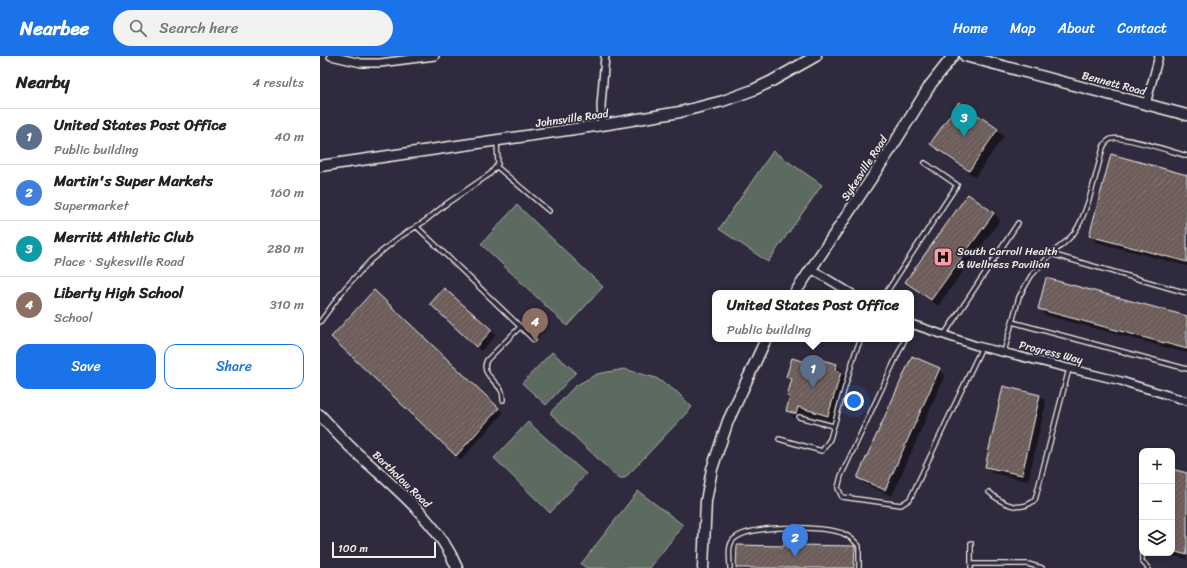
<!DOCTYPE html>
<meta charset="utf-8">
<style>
body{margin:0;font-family:Sriracha,sans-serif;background:#f2f2f2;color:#222}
.controls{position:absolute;right:12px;bottom:12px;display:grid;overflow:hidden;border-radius:8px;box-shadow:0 2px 6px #0003}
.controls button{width:36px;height:36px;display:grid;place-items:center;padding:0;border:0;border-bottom:1px solid #e0e0e0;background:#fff;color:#222;font:20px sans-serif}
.scale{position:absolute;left:12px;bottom:10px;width:104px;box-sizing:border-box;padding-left:4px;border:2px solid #f4f1e8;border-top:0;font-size:11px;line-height:14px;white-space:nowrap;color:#f4f1e8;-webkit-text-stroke:3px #2f2a3d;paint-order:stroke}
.you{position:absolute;left:534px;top:345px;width:14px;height:14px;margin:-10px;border:3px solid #fff;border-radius:50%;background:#1a73e8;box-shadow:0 0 0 6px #1a73e833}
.badge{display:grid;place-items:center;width:26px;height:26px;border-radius:50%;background:#1a73e8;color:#fff;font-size:13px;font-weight:700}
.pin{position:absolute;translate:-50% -33px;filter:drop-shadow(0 1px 2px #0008)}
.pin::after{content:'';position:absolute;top:21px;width:14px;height:12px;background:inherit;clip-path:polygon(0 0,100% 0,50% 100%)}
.popup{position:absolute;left:392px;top:234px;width:202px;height:52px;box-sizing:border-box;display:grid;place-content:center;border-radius:8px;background:#fff;filter:drop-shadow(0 1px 3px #0005);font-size:13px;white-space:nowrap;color:#767676}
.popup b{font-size:15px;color:#222}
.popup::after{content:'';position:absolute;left:50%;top:100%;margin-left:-8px;border:8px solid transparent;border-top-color:#fff}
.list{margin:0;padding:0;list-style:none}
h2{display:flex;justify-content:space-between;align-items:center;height:52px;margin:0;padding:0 16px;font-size:17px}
h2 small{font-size:13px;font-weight:400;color:#767676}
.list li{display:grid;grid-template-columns:26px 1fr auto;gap:12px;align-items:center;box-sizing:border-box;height:56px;padding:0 16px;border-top:1px solid #e0e0e0}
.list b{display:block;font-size:15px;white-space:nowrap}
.list p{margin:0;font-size:13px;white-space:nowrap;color:#767676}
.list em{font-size:13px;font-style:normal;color:#767676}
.actions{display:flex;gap:8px;padding:12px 16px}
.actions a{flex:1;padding:9px 0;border:1px solid #1a73e8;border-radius:12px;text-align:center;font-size:14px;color:#1a73e8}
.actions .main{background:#1a73e8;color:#fff}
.icon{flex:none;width:22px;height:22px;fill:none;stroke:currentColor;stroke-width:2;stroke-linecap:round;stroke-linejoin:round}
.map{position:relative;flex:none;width:867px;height:512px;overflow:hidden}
header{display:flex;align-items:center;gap:24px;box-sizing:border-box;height:56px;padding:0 20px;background:#1a73e8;color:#fff}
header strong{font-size:19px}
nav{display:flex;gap:22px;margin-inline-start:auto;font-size:14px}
.search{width:280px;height:36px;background:#f2f2f2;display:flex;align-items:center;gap:10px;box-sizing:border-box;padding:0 14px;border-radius:22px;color:#767676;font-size:15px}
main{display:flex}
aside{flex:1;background:#fff}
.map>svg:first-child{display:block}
</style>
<header>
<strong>Nearbee</strong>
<div class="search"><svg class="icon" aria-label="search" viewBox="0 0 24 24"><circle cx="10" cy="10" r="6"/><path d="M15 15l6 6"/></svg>Search here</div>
<nav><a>Home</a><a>Map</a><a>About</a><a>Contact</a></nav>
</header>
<main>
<aside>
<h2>Nearby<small>4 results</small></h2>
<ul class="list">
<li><span class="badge" style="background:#5c6f8a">1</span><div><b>United States Post Office</b><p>Public building</p></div><em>40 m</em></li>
<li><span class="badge" style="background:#3f7fe0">2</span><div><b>Martin's Super Markets</b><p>Supermarket</p></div><em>160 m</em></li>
<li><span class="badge" style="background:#0f9aa8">3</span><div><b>Merritt Athletic Club</b><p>Place · Sykesville Road</p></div><em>280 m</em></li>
<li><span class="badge" style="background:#8d6e63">4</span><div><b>Liberty High School</b><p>School</p></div><em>310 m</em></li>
</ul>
<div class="actions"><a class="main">Save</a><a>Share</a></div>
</aside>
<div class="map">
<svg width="867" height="512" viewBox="0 0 867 512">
<defs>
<pattern id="building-hatch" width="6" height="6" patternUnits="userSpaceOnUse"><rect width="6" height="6" fill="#6c5c5a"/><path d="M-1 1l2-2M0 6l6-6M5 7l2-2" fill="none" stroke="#827472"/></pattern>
</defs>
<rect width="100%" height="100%" fill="#2f2a3d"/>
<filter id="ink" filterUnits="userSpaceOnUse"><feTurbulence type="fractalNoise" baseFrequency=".025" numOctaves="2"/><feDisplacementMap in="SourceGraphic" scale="8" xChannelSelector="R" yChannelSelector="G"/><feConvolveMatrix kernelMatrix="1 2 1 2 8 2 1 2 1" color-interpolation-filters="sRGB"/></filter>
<g filter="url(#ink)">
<path fill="#5d6b61" stroke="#a8aea4" d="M453,95l49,34 -54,77 -49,-33z
M197,149l86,82 -36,39 -86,-82z
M232,296l24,20 -30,33 -24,-22z
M304,313l32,9 21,14 15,15 -67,71h-7l-68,-65 25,-27 22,-12z
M208,366l58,52 -36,39 -56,-55z
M318,435l45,34 -33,43h-64l-5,-4z"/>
<path fill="#0007" d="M639,47l38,27 7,6 -29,41 -38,-27 -6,-6z
M867,120v90l-91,-24 -6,-6z
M674,157l6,7 -62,86 -25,-18 -6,-6z
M124,234l52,45 -15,16 -45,-43z
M54,236l129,121 -42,47 -129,-123z
M719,252l148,9v36l-142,-38z
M490,308l26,1 7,6 -1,3 5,5 -13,43 -30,-9 -2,6 -9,-2 -6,-6 4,-13 -3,-2 4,-14 -5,-5z
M619,313l6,6 -53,121 -27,-12 -6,-6z
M720,339l6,7 -18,79 -35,-8 -7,-6z
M852,414l15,4v85l-23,-6h8z
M476,479l6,7v4l52,1 6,6v15h-123l48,-21z"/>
<path fill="url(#building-hatch)" stroke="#f4f1e8" d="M639,46l39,27 -29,42 -39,-27z
M791,98l76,21v87l-98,-26z
M648,138l26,19 -63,87 -26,-18z
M726,222l141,38v33l-149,-40z
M124,232l48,42 -16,17 -46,-43z
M54,234l125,118 -43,48 -125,-119z
M592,300l28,12 -55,122 -28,-12z
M491,301l26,7 -2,6 6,2 -13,44 -30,-9 -2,7 -10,-3 4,-14 -3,-1 5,-17 -6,-2 6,-19 17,5z
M683,330l37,9 -18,80 -37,-8z
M852,413l15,4v82l-15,-4z
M464,478h12v11l59,1 -1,22h-118l1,-23 47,1z"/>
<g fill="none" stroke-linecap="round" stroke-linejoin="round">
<defs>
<path id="lane" d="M177,111l52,44
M96,170l118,114
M731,198c8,-7 17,-13 23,-21 13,-17 23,-63 29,-85 1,-3 4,-7 8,-9 11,-4 62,13 76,17
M566,237l71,-108 -32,-22
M0,266l25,-34 26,-28 27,-22 27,-17 21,-17 44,-30 8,-10 -1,-22
M692,266l175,47
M624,279l74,-112
M585,283l-64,137 -3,12 4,9 59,8 9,-6 72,-152
M684,296l15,-55 12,-21 20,-22 136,39
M183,344c0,-4 0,-7 -2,-10 -6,-10 -21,-17 -14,-30l33,-33
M479,361l34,9
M459,383l43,12 8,-12 25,-86 6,-14
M669,436c13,12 31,21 46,8l34,-131
M822,496v9l6,7
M651,508h57l14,4
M410,512c0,-9 -3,-23 4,-29 16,-15 88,-13 108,-6 7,3 12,7 17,13v22
M651,512v-25"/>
<path id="street" d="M11,0l30,7h19l55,-7
M826,48l13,-48
M282,69l-1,-19 4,-50
M491,213l40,24
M591,268l66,22 144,35 66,20"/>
<path id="secondary" d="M645,0l222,59
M0,110l282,-41 78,-13 43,-11 30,-11 17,-8 46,-26
M475,237l94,-141 42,-68 22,-28
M0,359c13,14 25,28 39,40 36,33 79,66 98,113
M383,512l3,-67 6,-32 16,-48 38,-82"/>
</defs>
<use href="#lane" stroke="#f4f1e8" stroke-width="6"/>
<use href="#street" stroke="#f4f1e8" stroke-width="10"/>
<use href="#secondary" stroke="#f4f1e8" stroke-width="13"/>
<use href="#lane" stroke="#2f2a3d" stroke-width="3.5"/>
<use href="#street" stroke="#2f2a3d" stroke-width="7"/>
<use href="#secondary" stroke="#2f2a3d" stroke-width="10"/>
</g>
</g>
<defs>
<symbol id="hospital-square" viewBox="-11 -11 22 22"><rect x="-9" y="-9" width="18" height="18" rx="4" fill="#ff9aa2" stroke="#2f2a3d"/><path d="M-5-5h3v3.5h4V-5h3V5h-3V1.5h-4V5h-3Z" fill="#111"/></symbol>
</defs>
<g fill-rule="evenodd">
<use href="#hospital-square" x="612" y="190" width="22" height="22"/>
</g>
<g text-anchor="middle" stroke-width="3.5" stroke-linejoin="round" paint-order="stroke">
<g font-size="11" fill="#f4f1e8" stroke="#2f2a3d">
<text transform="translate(794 27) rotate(15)" y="4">Bennett Road</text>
<text transform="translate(252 62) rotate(-8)" y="4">Johnsville Road</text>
<text transform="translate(544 112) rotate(-57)" y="4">Sykesville Road</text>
<text transform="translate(731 296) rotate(14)" y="4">Progress Way</text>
<text transform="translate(82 423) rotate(44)" y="4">Bartholow Road</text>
</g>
<g font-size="11" fill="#f4f1e8" stroke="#2f2a3d" text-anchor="start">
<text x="637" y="199">South Carroll Health<tspan x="637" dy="13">&amp; Wellness Pavilion</tspan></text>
</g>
</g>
</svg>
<div class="controls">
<button>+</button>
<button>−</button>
<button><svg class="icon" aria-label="layers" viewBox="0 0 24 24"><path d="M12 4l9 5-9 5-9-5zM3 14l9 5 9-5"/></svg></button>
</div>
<div class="scale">100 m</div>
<div class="you"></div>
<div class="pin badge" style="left:493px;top:332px;background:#5c6f8a">1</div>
<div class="popup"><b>United States Post Office</b>Public building</div>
<div class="pin badge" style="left:475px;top:501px;background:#3f7fe0">2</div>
<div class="pin badge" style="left:644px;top:81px;background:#0f9aa8">3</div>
<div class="pin badge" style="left:215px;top:285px;background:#8d6e63">4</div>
</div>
</main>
